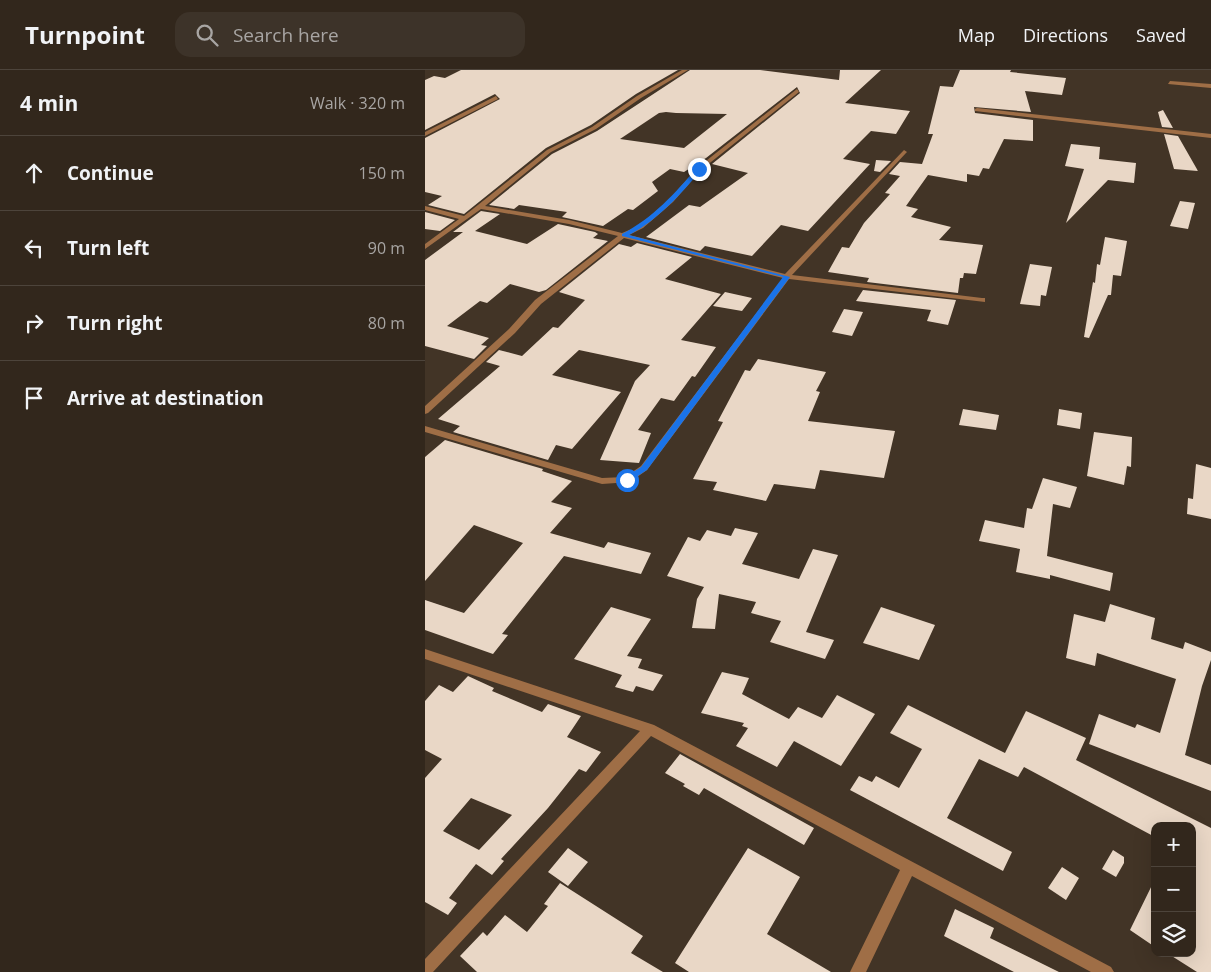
<!DOCTYPE html>
<meta charset="utf-8">
<style>
body{margin:0;font-family:"Open Sans",sans-serif;background:#3d3329;color:#f1f3f6}
.controls{position:absolute;right:15px;bottom:15px;display:grid;overflow:hidden;border-radius:10px;box-shadow:0 5px 20px #0002}
.controls button{width:45px;height:45px;display:grid;place-items:center;padding:0;border:0;border-bottom:1px solid #4d443b;background:#32271c;color:#f1f3f6;font:25px sans-serif}
.stop{position:absolute;width:15px;height:15px;margin:-11px;border:4px solid #1a73e8;border-radius:50%;background:#fff}
.stop.end{background:#1a73e8;border-color:#fff;box-shadow:0 1px 5px #0008}
.list{margin:0;padding:0;list-style:none}
h2{display:flex;justify-content:space-between;align-items:center;height:65px;margin:0;padding:0 20px;font-size:21px}
h2 small{font-size:16px;font-weight:400;color:#a8a5a3}
.list li{display:grid;grid-template-columns:32px 1fr auto;gap:15px;align-items:center;box-sizing:border-box;height:75px;padding:0 20px;border-top:1px solid #4d443b}
.list b{display:block;font-size:19px;white-space:nowrap}
.list em{font-size:16px;font-style:normal;color:#a8a5a3}
.icon{flex:none;width:28px;height:28px;fill:none;stroke:currentColor;stroke-width:2;stroke-linecap:round;stroke-linejoin:round}
.map{position:relative;flex:none;width:786px;height:902px;overflow:hidden}
header{display:flex;align-items:center;gap:30px;box-sizing:border-box;height:70px;padding:0 25px;background:#32271c;border-bottom:1px solid #4d443b}
header strong{font-size:24px}
nav{display:flex;gap:28px;margin-inline-start:auto;font-size:18px}
.search{width:350px;height:45px;background:#3d3329;display:flex;align-items:center;gap:12px;box-sizing:border-box;padding:0 18px;border-radius:15px;color:#a8a5a3;font-size:19px}
main{display:flex}
aside{flex:1;background:#32271c}
.map>svg:first-child{display:block}
</style>
<header>
<strong>Turnpoint</strong>
<div class="search"><svg class="icon" aria-label="search" viewBox="0 0 24 24"><circle cx="10" cy="10" r="6"/><path d="M15 15l6 6"/></svg>Search here</div>
<nav><a>Map</a><a>Directions</a><a>Saved</a></nav>
</header>
<main>
<aside>
<h2>4 min<small>Walk · 320 m</small></h2>
<ul class="list">
<li><svg class="icon" aria-label="ahead" viewBox="0 0 24 24"><path d="M12 20V5M6 11l6-6 6 6"/></svg><div><b>Continue</b></div><em>150 m</em></li>
<li><svg class="icon" aria-label="left" viewBox="0 0 24 24"><path d="M17 20v-9H6M10 6l-5 5 5 5"/></svg><div><b>Turn left</b></div><em>90 m</em></li>
<li><svg class="icon" aria-label="right" viewBox="0 0 24 24"><path d="M7 20v-9h11M14 6l5 5-5 5"/></svg><div><b>Turn right</b></div><em>80 m</em></li>
<li><svg class="icon" aria-label="arrive" viewBox="0 0 24 24"><path d="M6 21V4h12l-3 4 3 4H6"/></svg><div><b>Arrive at destination</b></div></li>
</ul>
</aside>
<div class="map">
<svg width="786" height="902" viewBox="0 0 786 902">
<rect width="100%" height="100%" fill="#423426"/>
<path fill="#e9d7c6" fill-rule="evenodd" d="M36,0h217l-42,24 -45,31 -45,23 -82,66 -36,-9 14,-9 -17,-4v-54l75,-39 -5,-5 -70,36v-50l9,-4 11,2z
M265,0h70l79,10 1,-10h41l-36,33 65,8 -14,23 -25,-3 -28,28 27,5 -62,67 -27,-6 -29,31 -47,-10 -5,5 -54,-14 43,-32 11,2 48,-34 -36,-9 88,-71 -3,-6 -91,71 -22,14 -14,-3 -18,13 6,9 -25,19 -5,-1 -25,17 -41,-9 5,-5 -48,-7 -5,4 -25,-4 63,-51 45,-23zM241,42l10,1 51,1 -43,34 -64,-9 39,-26z
M535,0h51l-1,2 56,6 -4,17 -37,-4 6,21 -57,-5 1,6 58,7v21l-29,-2 -15,30 -6,-1 -4,8 -12,-2v8l-39,-7 -22,31 12,3 -7,8 40,10 -12,13 44,5 -7,29 -12,-1 -1,5h-3l-2,15 -91,-11 2,-4 -41,-6 14,-25 7,1 15,-25 26,-29 -5,-1 15,-17 -11,-2 11,-12 22,2 11,-30h-5l12,-48 13,1z
M738,40l10,18 -11,-1 -4,-15z
M739,64l14,2 20,35 -24,-2z
M646,74l29,3 -1,12 37,4 -2,20 -26,-3 -42,43 18,-54 -19,-3z
M451,90l15,1 -11,11 -6,-1z
M755,131l15,2 -7,26 -18,-3z
M56,141l19,3 -25,17 52,13 31,-20 37,8 3,2 -5,4 15,3 -62,49 -7,2 -29,-8 -23,19 -7,-2 -33,25 42,12 -8,7 6,1 -13,13 -49,-13v-86l38,-28h-10z
M0,142l30,8 -15,11 -15,-2z
M680,167l22,4 -6,35 -8,-1 -2,20h-3l-19,43 -5,-1 9,-55 2,1 2,-19 3,1z
M212,173l55,14 -27,22 56,15 -40,46 35,7 -21,30 -3,-1 -18,25 -13,-3 -23,32 13,3 -12,30 -39,-3 35,-79 15,-16 -71,-15 -27,25 69,17 -49,57 -16,-4 -8,15 -95,-28 7,-6 -22,-7 62,-53 -14,-4 13,-12 23,6 31,-29 5,1 27,-28 -26,-8 60,-48 12,3z
M605,194l22,3 -6,29 -5,-1 -1,11 -20,-2z
M438,220l93,10 -8,25 -21,-4 4,-11 -75,-9z
M300,222l27,6 -10,13 -29,-5z
M419,239l19,3 -11,24 -20,-4z
M333,289l68,13 -10,19 4,1 -12,29 87,10 -11,47 -64,-8 -5,19 -41,-5 -8,17 -53,-11 4,-8 -24,-3 30,-57 -5,-1 27,-51 5,1z
M538,339l36,6 -3,15 -37,-5z
M634,339l23,4 -2,16 -23,-4z
M669,362l38,5 -1,30 -4,-1 -3,19 -37,-9z
M20,370l98,29 -1,2 30,10 -21,21 21,6 -22,25 54,15 4,-6 43,11 -10,21 -77,-18 -62,78 6,1 -15,19 -68,-24v-30l39,13 59,-70 -49,-18 -49,56v-124z
M771,394l15,4v51l-24,-5 1,-16 5,1z
M618,408l34,9 -7,21 -17,-4 -6,52 66,17 -3,18 -60,-16v4l-34,-7 4,-23 -41,-8 6,-21 39,8 3,-20 5,1z
M310,458l23,5 -16,31 57,15 14,-30 25,6 -32,77 28,8 -9,19 -55,-17 11,-21 -30,-8 5,-11 -37,-8 -4,35 -23,-1 5,-29 7,-12 -37,-11 21,-39 12,4 7,-11 24,6z
M685,534l45,14 -4,21 32,10 2,-7 26,10v8l-9,26 -17,69 26,10v26l-122,-47 10,-30 36,14 2,-4 23,9 16,-54 -79,-26 -2,13 -29,-8 8,-44 31,8z
M186,537l40,12 -24,37 15,3 -4,9 25,7 -10,16 -17,-5 -3,6 -18,-5 7,-12 -48,-16z
M456,537l54,18 -16,35 -56,-17z
M297,602l27,6 -7,16 47,25 9,-12 24,11 15,-23 38,19 -34,52 -47,-25 -17,26 -41,-21 12,-18 -6,-2 2,-3 -43,-10z
M43,606l26,12 -2,3 50,21 6,-8 33,12 -14,21 34,15 -15,20 -7,-3 -31,39 -47,51 3,2 -12,14 -16,-11 -27,34 8,5 -9,12 -23,-13v-124l17,-19 -17,-9v-49l14,-16 14,7zM46,728l41,17 -33,35 -36,-19z
M483,635l97,48 21,-42 60,27 -10,22 135,68v144h-14l-30,-19h25v-127h-37v11l-131,-70 -6,10 -39,-18 -32,59 65,34 -9,19 -153,-81 9,-14 13,6 4,-6 23,12 23,-39 -32,-16z
M255,684l134,74 -10,17 -100,-57 -5,7 -16,-9 2,-2 -20,-11z
M143,778l20,14 -20,24 -20,-14z
M323,778l52,29 -33,57 64,38h-142l-14,-9z
M688,780l11,7v6l-8,14 -14,-8z
M637,797l17,11 -13,22 -18,-12z
M730,809v68l-25,-17z
M135,813l83,53 -12,17 32,19h-186l-17,-16 23,-24 4,4 18,-21 22,17 21,-26 -4,-2z
M530,839l39,19 -4,10 69,34h-45l-70,-36z"/>
<g fill="none" stroke-linecap="round" stroke-linejoin="round">
<path fill="#9f6e46" fill-rule="evenodd" d="M257,0h6l-47,28 -45,31 -45,23 -66,54 84,14 53,13 17,-7 30,-26 28,-32 100,-79 2,3 -98,78 -28,32 -30,26 -14,7 156,39 119,-124 3,2 -1,1 -114,122 190,23h3v4l-196,-23 -142,191 -17,12 -28,2 -177,-52v-6l177,52 23,-1 16,-11 142,-188 -159,-40 -83,66 -26,29 -87,80 -3,1v-8l84,-77 26,-29 83,-64 -49,-12 -88,-15 -56,40v-5l34,-25 -34,-9v-4l39,10 83,-66 45,-23 45,-31z
M745,11l41,3v4l-43,-4z
M71,26l2,3 -73,37v-4z
M552,38l234,26v4l-236,-27v-2z
M0,579l229,76 457,242 3,5h-23l-179,-96 -46,96h-16l50,-102 -249,-134 -218,236h-8v-13l215,-228 -215,-72z"/>
</g>
<path fill="#1a73e8" d="M272,98l5,1c-21,25 -44,51 -73,66l161,42 -143,193 -20,13 -3,-1v-4l17,-11 142,-190 -161,-41v-2c31,-16 53,-41 75,-66z"/>
</svg>
<div class="controls">
<button>+</button>
<button>−</button>
<button><svg class="icon" aria-label="layers" viewBox="0 0 24 24"><path d="M12 4l9 5-9 5-9-5zM3 14l9 5 9-5"/></svg></button>
</div>
<div class="stop" style="left:202px;top:410px"></div>
<div class="stop end" style="left:274px;top:99px"></div>
</div>
</main>
